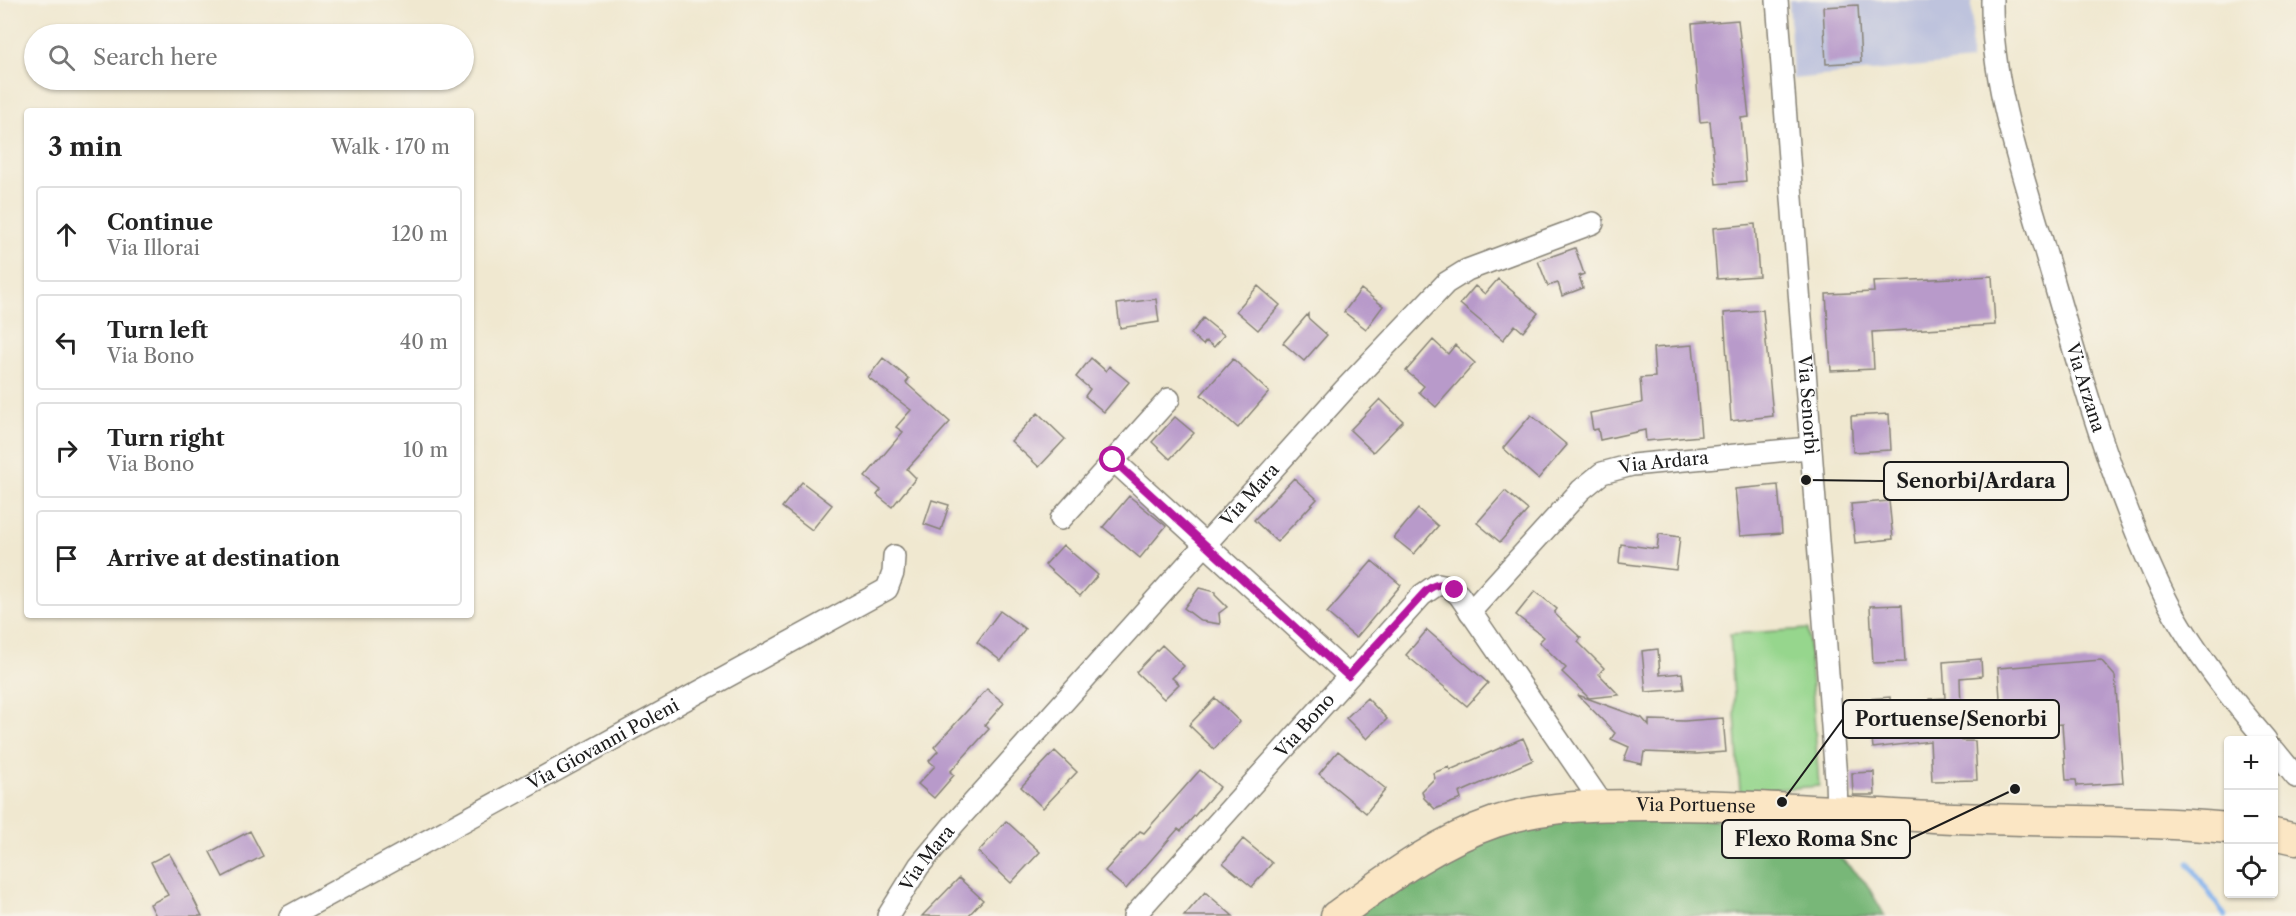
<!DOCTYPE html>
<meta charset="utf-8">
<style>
body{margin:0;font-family:"Libre Caslon Text",serif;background:#f6f6f6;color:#222}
.controls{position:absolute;right:18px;bottom:18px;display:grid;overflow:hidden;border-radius:6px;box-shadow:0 2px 4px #0004}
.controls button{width:54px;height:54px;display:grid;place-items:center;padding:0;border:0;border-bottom:2px solid #e0e0e0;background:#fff;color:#222;font:30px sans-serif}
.stop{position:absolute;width:18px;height:18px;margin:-14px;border:4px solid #b5179e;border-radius:50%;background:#fff}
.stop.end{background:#b5179e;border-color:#fff;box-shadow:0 2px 6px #0008}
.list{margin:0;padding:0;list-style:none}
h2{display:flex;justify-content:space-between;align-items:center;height:78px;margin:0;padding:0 24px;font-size:26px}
h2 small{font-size:20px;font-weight:400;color:#767676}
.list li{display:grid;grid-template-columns:39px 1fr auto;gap:18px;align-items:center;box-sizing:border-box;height:96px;margin:0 12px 12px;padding:0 12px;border:2px solid #e0e0e0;border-radius:6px}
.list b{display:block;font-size:22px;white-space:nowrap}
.list p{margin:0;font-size:20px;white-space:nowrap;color:#767676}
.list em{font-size:20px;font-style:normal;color:#767676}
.icon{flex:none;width:33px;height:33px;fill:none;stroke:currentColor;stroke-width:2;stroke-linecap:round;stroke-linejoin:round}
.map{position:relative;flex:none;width:2296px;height:916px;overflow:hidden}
.search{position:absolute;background:#fff;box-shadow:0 2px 4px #0004;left:24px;top:24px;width:450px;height:66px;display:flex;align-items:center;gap:15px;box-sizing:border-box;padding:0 21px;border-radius:33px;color:#767676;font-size:22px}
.panel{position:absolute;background:#fff;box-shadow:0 2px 4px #0004;left:24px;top:108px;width:450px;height:510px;border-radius:6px}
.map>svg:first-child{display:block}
</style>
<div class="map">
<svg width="2296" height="916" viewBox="0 0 2296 916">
<rect width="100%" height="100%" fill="#f7f3e8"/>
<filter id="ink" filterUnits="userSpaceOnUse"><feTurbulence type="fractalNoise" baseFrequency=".0167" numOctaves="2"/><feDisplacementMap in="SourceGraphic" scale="12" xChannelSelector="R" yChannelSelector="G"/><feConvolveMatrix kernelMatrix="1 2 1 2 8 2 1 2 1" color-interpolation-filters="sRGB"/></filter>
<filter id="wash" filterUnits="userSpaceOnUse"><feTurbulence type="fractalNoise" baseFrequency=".008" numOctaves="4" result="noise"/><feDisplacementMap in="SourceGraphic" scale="24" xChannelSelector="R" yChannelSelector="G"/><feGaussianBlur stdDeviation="1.35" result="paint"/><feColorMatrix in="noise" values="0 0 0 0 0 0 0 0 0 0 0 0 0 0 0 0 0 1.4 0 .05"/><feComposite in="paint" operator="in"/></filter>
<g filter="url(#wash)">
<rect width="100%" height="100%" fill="#f0e8d0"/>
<path fill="#bec3dd" d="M1789,0h183l-1,61 -178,18z"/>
<path fill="#96d68d" stroke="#597954" stroke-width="1.5" d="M1808,629l11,157 -79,6 -10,-158z"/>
<path fill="#78b778" stroke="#4a6a4a" stroke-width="1.5" d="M1624,816l163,7 29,11 50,49 19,33h-533l79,-57 109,-42z"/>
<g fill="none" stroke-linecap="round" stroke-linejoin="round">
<path stroke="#83b2ed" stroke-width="5" d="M2189,863l36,53"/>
</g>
<g id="blocks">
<path fill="#b89aca" d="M1858,5l3,57 -35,2 -3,-57z
M1738,20l11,97 -8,1 5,63 -30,3 -6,-63 -10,1 -8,-98z
M1755,224l4,52 -42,3 -4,-51z
M1575,248l9,26 -5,2 4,12 -21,8 -4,-13 -10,3 -10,-25z
M1992,276l3,49 -123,7 2,37 -43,2 -5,-77 48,-2 -1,-10z
M1498,279l40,34 -15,19 -8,-7 -12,15 -43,-36 15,-18 10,8z
M1258,286l22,19 -22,25 -22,-19z
M1361,289l22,17 -17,23 -22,-17z
M1156,299l3,23 -39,6 -3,-24z
M1763,310l10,106 -42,5 -7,-108z
M1308,314v4l19,17 -23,26 -21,-18z
M1203,318l21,17 -10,12 -8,-6 -3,4 -12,-11z
M1433,340l15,14 7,-9 20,18 -39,44 -17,-15 5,-6 -18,-15z
M1693,345l8,91 -55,5 -1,-11 -45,10 -2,-11 -5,1 -3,-17 52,-10 -2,-25 15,-1 -2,-29z
M883,358l26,21 -3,4 44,39 -43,47 9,9 -24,29 -15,-12 4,-5 -16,-13 38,-45 -7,-5 15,-17 -43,-33z
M1091,358l15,13 3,-5 20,16 -25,30 -19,-16 5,-7 -14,-12z
M1233,359l36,33 -31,36 -37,-33z
M1380,399l23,22 -30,31 -23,-22z
M1038,413l27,26 -26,28 -28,-26z
M1889,414l2,36 -38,2 -2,-36z
M1531,415l36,30 -29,34 -35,-31z
M1175,417l19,16 -24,26 -18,-17z
M1294,478l23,21 -40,43 -23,-22z
M802,482l30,23 -20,25 -30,-23z
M1778,485l4,48 -42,3 -5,-47z
M1505,491l23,19 -28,32 -23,-19z
M1129,496l37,30 -26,32 -37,-31z
M932,500l17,5 -8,25 -17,-6z
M1889,501l4,38 -38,4 -4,-39z
M1418,509l20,17 -24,28 -20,-16z
M1659,534l21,3 -4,33 -57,-7 2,-19 36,5z
M1063,545l35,30 -18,21 -35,-31z
M1372,561l29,24 -45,53 -29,-25z
M1199,588l16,4v3l12,12 -8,6 1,11 -19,-3 -17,-13z
M1535,591l22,18 -3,4 27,25 -3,4 26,26 -5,6 20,21 -30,3 -27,-26 4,-4 -27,-26 5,-5 -28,-22z
M1902,605l3,57 -32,1 -3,-57z
M1000,611l25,18 -24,32 -24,-19z
M1427,630l61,53 -21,23 -61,-51z
M1162,645l22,21 -12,12 7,6 -15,15 -28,-27z
M1658,649l2,26 22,-2 2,16 -38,3 -4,-41z
M1981,659l1,17 -22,2 2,63h13l2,39 -45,1 -2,-40 -57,7 -5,-49 22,-2 1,21 38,-4v-15l16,-1 -2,-36z
M2101,660l14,16 8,107 -46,3 -1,-6h-10l-4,-56 -60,4 -4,-60z
M987,689l17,14 -19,22 4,4 -39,43 4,3 -20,23 -16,-14 17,-18 -6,-5 9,-10 -4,-4z
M1578,695l64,23 7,8v-6l35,1 39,-3 3,34 -30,2 -52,-2 -2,12 -18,-4 5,-13 -18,-8 4,-6z
M1215,698l25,24 -26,27 -25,-24z
M1367,698l20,21 -20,20 -21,-21z
M1523,738l10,22 -74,33 2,6 -26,10 -11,-11 -2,-7 13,-13 -2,-5 16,-6 1,3z
M1055,751l22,21 -34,36 -22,-21z
M1338,751l48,38 -20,24 -47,-39z
M1200,770l20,17 -39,44 -3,-2 -52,60 -21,-18 35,-40 4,2z
M1874,772l1,23h-22l-1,-22z
M1006,821l34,31 -29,31 -33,-31z
M250,831l13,25 -40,21 -13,-25z
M1243,839l29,24 -20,24 -29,-24z
M169,853l14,25 19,38h-46l-6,-12 18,-9 -17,-33z
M959,878l24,22 -15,16h-46z
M1205,892l28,24h-49z"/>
</g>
</g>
<g filter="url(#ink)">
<use href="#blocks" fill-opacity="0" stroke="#868276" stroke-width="1.5"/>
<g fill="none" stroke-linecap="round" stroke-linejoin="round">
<defs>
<g id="minor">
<path id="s1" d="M1777,0c22,259 37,519 59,779l1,33"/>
<path id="s2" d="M1992,0c-1,83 28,165 51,244 28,96 54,193 92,285 11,28 23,56 38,83 26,46 59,88 93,128"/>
<path d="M1113,460l236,216"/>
<path d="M1061,519l108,-120"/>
<path id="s3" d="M1470,612l111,-122 21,-17 30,-8 177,-17"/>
<path d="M2274,750l22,27"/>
<path id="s4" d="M290,916l597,-327 6,-16 1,-17"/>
<path id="s5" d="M888,916l31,-50 35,-42 390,-434 102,-107 21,-13 126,-47"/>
<path id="s6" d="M1134,916l288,-321 16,-11 10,2 11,9 144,210"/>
</g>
<g id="secondary">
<path d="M2274,834l22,5"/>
<path id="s7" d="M1336,916c50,-36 100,-74 159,-94 50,-17 103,-17 156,-17 94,-1 188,7 282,12 98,5 197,2 295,11"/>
</g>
</defs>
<use href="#minor" stroke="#868276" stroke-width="24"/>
<use href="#secondary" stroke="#868276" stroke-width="33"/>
<use href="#minor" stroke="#fff" stroke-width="21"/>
<use href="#secondary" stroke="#fbe6c4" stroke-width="30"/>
</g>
</g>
<g fill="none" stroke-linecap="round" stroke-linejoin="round" filter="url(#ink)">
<path stroke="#b5179e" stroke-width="8" d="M1113,460l235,216 78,-85c10,-8 18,-9 29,-1"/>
</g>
<g text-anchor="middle" stroke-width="5" stroke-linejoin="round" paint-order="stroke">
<g font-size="18" fill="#1c1c1c" stroke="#f7f3e8">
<text dy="6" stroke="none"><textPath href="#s2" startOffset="400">Via Arzana</textPath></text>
<text dy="6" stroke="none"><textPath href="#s1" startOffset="406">Via Senorbì</textPath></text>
<text dy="6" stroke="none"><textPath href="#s3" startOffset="255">Via Ardara</textPath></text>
<text dy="6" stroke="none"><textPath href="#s5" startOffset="556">Via Mara</textPath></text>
<text dy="6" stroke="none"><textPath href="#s6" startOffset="256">Via Bono</textPath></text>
<text dy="6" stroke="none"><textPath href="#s4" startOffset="357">Via Giovanni Poleni</textPath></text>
<text dy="6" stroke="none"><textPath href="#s7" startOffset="388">Via Portuense</textPath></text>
<text dy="6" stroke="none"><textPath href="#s5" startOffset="70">Via Mara</textPath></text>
</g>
</g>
<path fill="none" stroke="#1c1c1c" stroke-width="2" d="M1806 480L1884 481M1782 802L1843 719M2015 789L1910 839"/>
<g fill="#1c1c1c" stroke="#f7f3e8" stroke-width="2">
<circle cx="1806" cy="480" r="6"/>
<circle cx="1782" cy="802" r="6"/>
<circle cx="2015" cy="789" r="6"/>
</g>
<g fill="#f7f3e8" stroke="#1c1c1c" stroke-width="2">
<rect x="1884" y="462" width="184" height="38" rx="6"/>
<rect x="1843" y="700" width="216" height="38" rx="6"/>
<rect x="1722" y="820" width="188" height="38" rx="6"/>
</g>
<g font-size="20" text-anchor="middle" font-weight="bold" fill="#1c1c1c">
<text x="1976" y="488">Senorbi/Ardara</text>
<text x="1951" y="726">Portuense/Senorbi</text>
<text x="1816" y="846">Flexo Roma Snc</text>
</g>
</svg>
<div class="controls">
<button>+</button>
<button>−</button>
<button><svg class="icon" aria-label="locate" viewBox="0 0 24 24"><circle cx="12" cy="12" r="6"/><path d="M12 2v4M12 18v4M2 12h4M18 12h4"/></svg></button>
</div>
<div class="stop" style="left:1113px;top:460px"></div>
<div class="stop end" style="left:1455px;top:590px"></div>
<div class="search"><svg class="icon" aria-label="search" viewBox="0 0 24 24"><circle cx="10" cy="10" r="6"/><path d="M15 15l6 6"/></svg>Search here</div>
<section class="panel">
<h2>3 min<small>Walk · 170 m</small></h2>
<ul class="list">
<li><svg class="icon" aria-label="ahead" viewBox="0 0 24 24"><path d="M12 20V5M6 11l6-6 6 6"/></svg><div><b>Continue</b><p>Via Illorai</p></div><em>120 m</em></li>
<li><svg class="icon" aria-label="left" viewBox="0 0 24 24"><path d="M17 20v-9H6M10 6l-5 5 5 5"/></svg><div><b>Turn left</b><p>Via Bono</p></div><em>40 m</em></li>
<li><svg class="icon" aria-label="right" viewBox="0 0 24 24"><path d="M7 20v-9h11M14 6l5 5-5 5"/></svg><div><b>Turn right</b><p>Via Bono</p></div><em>10 m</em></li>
<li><svg class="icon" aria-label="arrive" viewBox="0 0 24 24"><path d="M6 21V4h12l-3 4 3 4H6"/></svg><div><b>Arrive at destination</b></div></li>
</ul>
</section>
</div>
